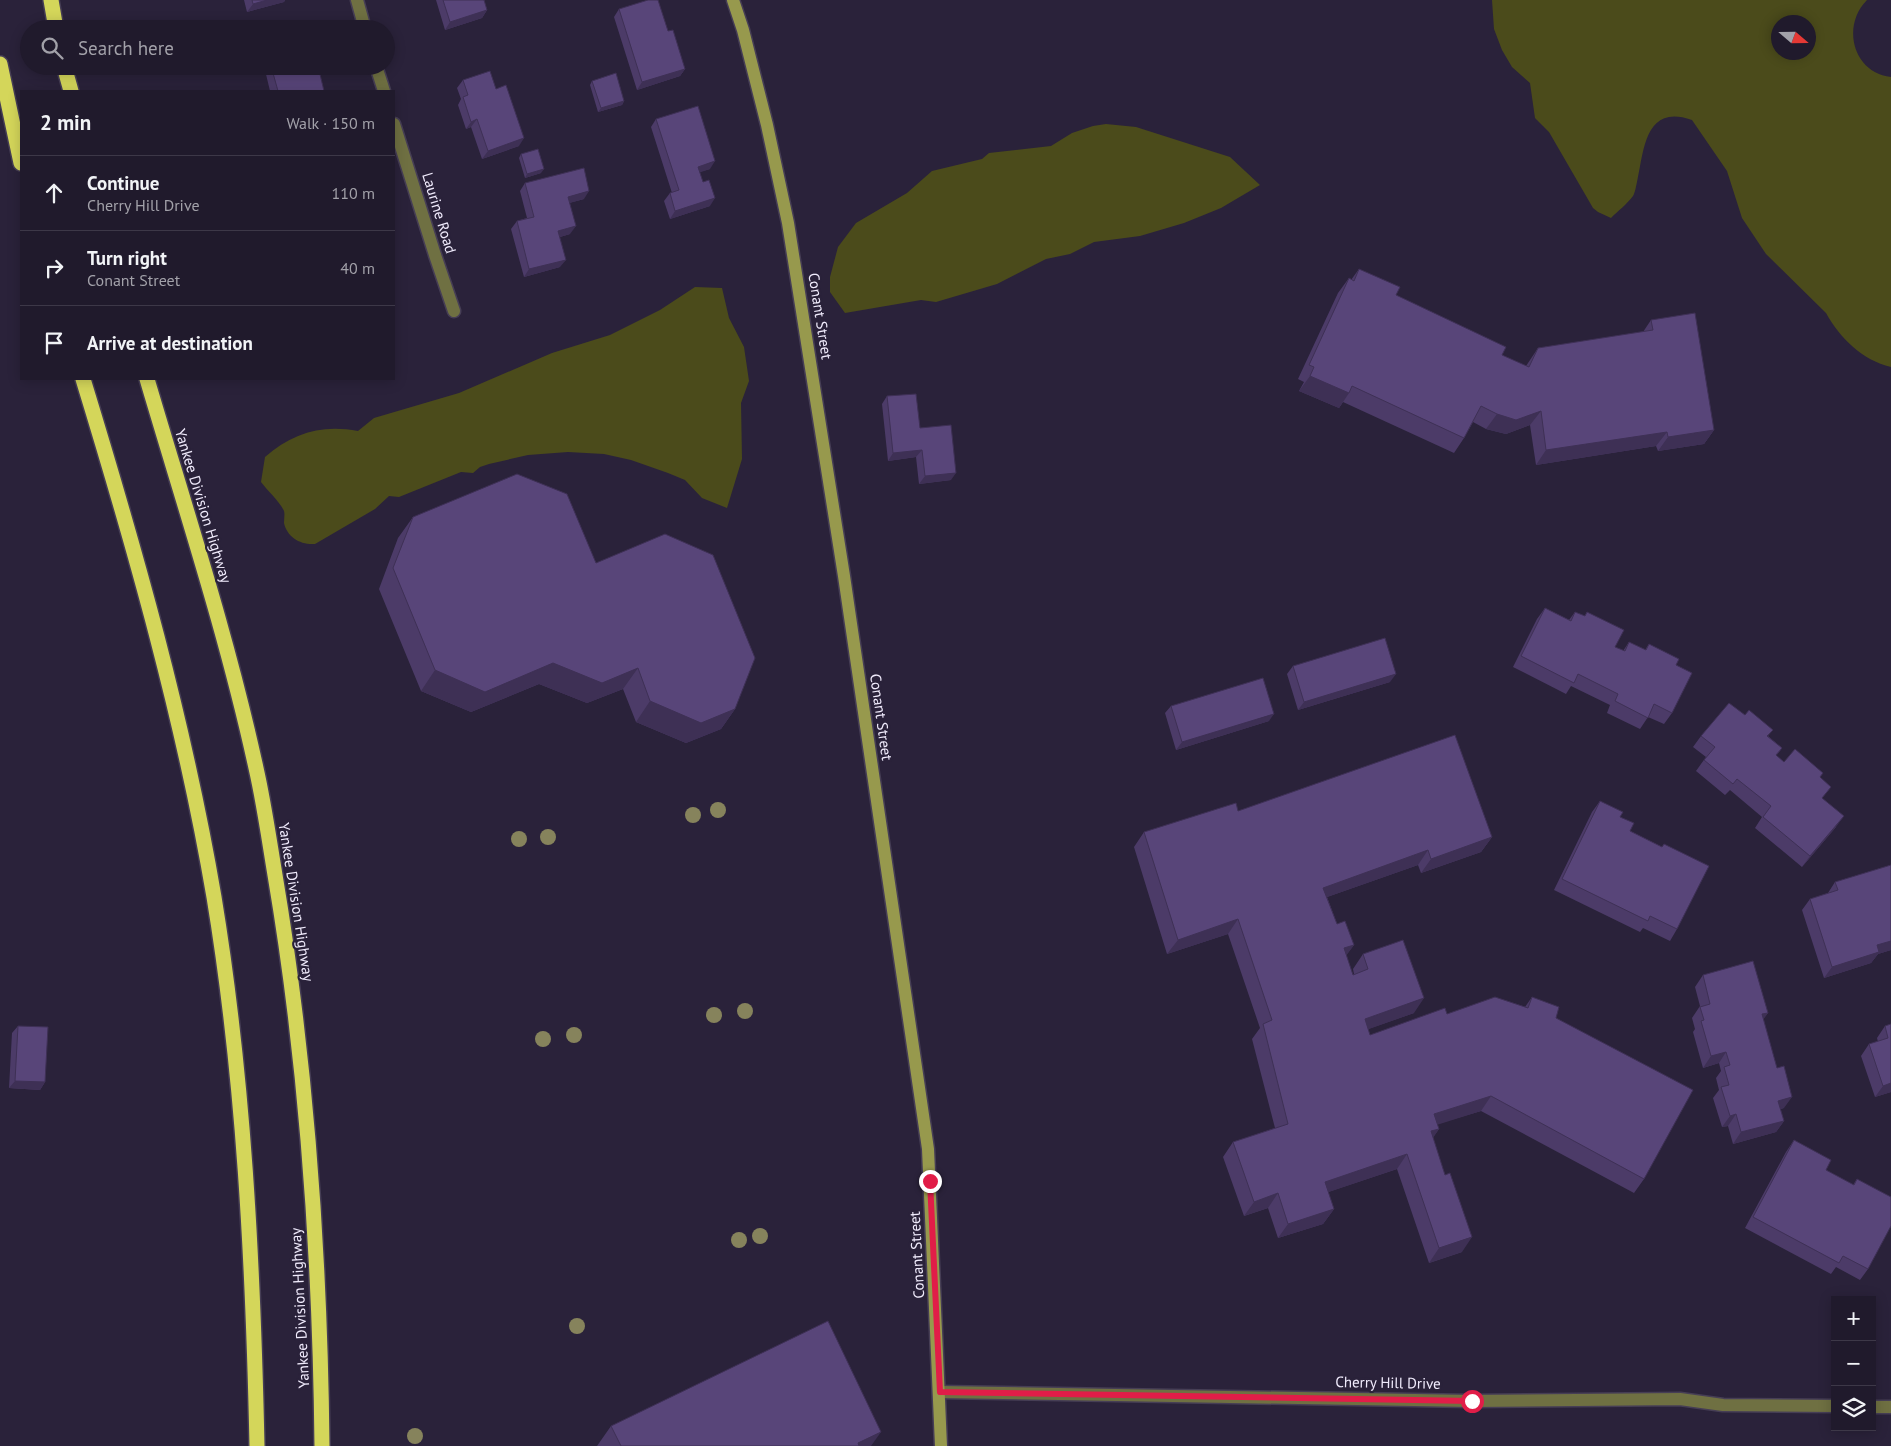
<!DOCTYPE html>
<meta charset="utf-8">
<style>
body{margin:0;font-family:"PT Sans",sans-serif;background:#282334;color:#f1f3f6}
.controls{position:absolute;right:15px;bottom:15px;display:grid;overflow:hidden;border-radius:0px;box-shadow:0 2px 12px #0003}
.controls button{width:45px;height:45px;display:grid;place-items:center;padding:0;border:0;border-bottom:1px solid #3d3848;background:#201a2c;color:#f1f3f6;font:25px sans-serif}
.compass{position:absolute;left:1771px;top:15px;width:45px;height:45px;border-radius:50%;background:#201a2c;box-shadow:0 2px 12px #0003;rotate:110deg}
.stop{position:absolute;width:15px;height:15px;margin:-11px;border:4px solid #e11d48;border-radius:50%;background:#fff}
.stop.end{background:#e11d48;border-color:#fff;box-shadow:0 1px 5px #0008}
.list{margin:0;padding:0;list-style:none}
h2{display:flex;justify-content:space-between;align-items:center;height:65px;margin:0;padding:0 20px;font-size:21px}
h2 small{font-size:16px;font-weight:400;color:#a2a1a9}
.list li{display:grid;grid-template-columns:32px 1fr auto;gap:15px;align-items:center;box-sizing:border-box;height:75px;padding:0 20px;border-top:1px solid #3d3848}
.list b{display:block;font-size:19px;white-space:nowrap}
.list p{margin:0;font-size:16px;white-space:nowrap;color:#a2a1a9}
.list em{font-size:16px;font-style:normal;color:#a2a1a9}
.icon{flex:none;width:28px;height:28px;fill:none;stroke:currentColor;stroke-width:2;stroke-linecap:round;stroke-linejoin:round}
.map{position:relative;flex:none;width:1891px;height:1446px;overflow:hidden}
.search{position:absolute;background:#201a2c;box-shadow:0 2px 12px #0003;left:20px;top:20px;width:375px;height:55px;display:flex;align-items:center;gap:12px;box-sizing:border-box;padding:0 18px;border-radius:28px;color:#a2a1a9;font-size:19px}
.panel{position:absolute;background:#201a2c;box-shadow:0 2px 12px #0003;left:20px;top:90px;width:375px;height:290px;border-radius:0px}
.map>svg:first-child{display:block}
</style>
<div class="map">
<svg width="1891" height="1446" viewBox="0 0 1891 1446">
<rect width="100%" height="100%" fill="#2a223a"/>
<path fill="#4b4b1b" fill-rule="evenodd" d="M1492,0h375c-26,26 -14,73 24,77v290c-29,-7 -51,-29 -65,-54l-60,-59 -24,-36 -15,-47 -35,-51c-47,-17 -48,30 -55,62 -1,4 -2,11 -4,14 -6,8 -15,15 -22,22l-13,-6 -5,-4 -44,-76 -14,-14 -5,-35 -18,-16 -10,-17 -8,-21zM1778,22h30v30h-30z
M1106,124l30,3 94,30 30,28 -39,23 -37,15 -44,13 -46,6 -24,12 -24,5 -49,25 -61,18 -15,-2 -76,13 -15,-21v-15l8,-30 18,-24 51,-30 25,-22 50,-12 7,-6 62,-7 21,-13 21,-7z
M695,287l27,1 7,30 15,29 5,34 -8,22 1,56 -15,49 -25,-10 -17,-18 -17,-7 -37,-13 -27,-6 -36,-2 -40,3 -39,9 -9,3 -7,6 -12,-1 -62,25 -10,-1 -14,13 -60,35c-15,1 -28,-7 -31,-21 0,-4 1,-9 0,-12 -4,-9 -17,-21 -23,-29l4,-25c27,-24 57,-33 93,-26l16,-13 85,-25 93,-40 58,-18 50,-25z"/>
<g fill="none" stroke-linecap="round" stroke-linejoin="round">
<defs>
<path id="street" d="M357,0l8,29
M376,66l8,25
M394,124l41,131 19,56
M940,1392l531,9 209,-2 43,6 112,1
M1872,1407h19"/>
<path id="secondary" d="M733,0l10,30 24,95 21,98 56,353 84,573 13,297"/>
<path id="highway" d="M51,0l5,29
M0,64l21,99
M64,66l7,25
M83,379c52,170 101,342 131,518 30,182 39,364 43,549
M147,379c38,129 80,256 109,389 8,35 13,71 19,107 32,189 45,380 47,571"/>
</defs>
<use href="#street" stroke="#463e55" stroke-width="15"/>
<use href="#secondary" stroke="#463e55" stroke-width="15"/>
<use href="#highway" stroke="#463e55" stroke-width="18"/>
<use href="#street" stroke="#6f7042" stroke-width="12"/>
<use href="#secondary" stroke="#97994d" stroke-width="12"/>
<use href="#highway" stroke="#d4d65a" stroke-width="15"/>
</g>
<g fill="#86835c">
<circle cx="718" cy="810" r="8"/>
<circle cx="693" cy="815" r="8"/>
<circle cx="548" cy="837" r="8"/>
<circle cx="519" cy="839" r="8"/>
<circle cx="745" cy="1011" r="8"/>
<circle cx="714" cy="1015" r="8"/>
<circle cx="574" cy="1035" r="8"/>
<circle cx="543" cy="1039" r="8"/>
<circle cx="760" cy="1236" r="8"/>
<circle cx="739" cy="1240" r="8"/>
<circle cx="577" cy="1326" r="8"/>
<circle cx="415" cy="1436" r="8"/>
</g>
<path fill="#4c3b68" d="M244,0h41l-1,2 -37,10z
M436,0h48l3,10 -5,8 -37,12z
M619,9l49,22 17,38 -5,7 -43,14 -23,-73z
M264,66h54l6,25h-54z
M463,80l33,9 23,57 -37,13 -11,-32 -5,2 -8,-24 3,-6 -4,-11z
M592,81l32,20 -2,4 -24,7 -8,-27z
M656,119l54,50 -11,3 11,34 -40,13 -6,-18 6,-8h2l-21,-66z
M521,154l20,19 -16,5 -6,-20z
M525,183l59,16 -15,4 1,31 -10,3v30l-36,10 -13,-48 6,-8 10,-3 -7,-27z
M1359,269l37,26 106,60 24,11 12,-18 105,-16 8,-12 63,110 -10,14 -46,7 -2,-5 -120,19 -6,-40 -24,9 -20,-5 -13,-7 -9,16 -10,15 -111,-51 -4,6 -40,-17 5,-9 -6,-3 40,-86 11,-15 2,2z
M887,396l33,32 31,52 -32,4 -3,-27 -28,4 -6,-57z
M413,517l183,46 139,146 -14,20 -35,14 -50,-21 -13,-33 -36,14 -48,-19 -68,28 -50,-21 -42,-102 19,-51z
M1545,608l24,12 6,-8 10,4 2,-4 28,35 8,4 6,-9 16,8 4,-6 27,21 -4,48 -8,11 -16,-7 -8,12 -33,-16 3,-8 -39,-19 -5,8 -53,-27 24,-48z
M1293,666l97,16 -92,28 -11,-36z
M1171,706l98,15 -93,29 -11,-37z
M1745,715l28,15 -5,6 14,12 -6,8 8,6 36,16 3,21 13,28 -34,40 -47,-39 7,-11 -32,-27 -5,5 -29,-24 10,-14 -13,-10 8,-11z
M1600,801l20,16 10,14 32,16 15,82 -7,12 -27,-13 -3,4 -86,-42 38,-78z
M1238,811l254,26 -11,15 -60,21 -3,-8 -91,32 10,27 17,21 -8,10 7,20 1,-1 -1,-5 10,-15 51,59 -46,16 2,6 77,-21 78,-7 7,-10 24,21 88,161 -10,14 -153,-82 -44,13 2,5 -6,8 29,115 -33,11 -32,-94 -69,23 6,17 -11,15 -45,14 -10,-30 -24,8 -21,-59 10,-15 42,-14 -23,-89 8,-11 -32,-94 -61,20 -33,-107 10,-15z
M1891,865v85l-13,4 -7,9 -47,15 -22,-68 8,-11 18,-6 7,-11z
M1703,975l65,38 -5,6 21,89 -4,1 4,12 -8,11 -43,12 -5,-18 -6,1 -9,-29 6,-8 -3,-12 5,-7 -2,-8 -16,5 -10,-36 2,-3 -3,-11 8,-12 -5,-19z
M1891,1024v68l-16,5 -14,-41 8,-12 9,-2 -1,-4 8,-12z
M18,1026l27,56 -5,8 -31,-2 3,-55z
M1794,1140l32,30 27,15 4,-6 11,90 -8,11 -24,-13 -5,7 -86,-46 41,-76z
M611,1426l260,20h-274z"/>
<path fill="#3e3055" d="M267,0h18l-1,2 -37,10 6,-8z
M487,10l-5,8 -37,12 5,-8z
M685,69l-5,7 -43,14 5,-8z
M624,101l-2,4 -24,7 3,-4z
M477,119l-6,8 -5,2 5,-7z
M524,138l-5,8 -37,13 6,-8z
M715,161l-5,8 -18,6 6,-8z
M544,169l-3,4 -16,5 2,-4z
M589,191l-5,8 -22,6 6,-8z
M715,198l-5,8 -40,13 5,-8z
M576,226l-6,8 -17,5 5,-8z
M566,260l-6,7 -36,10 5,-8z
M1310,376l39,17 -10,15 -40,-17z
M1541,411l-11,14 -24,9 -20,-5 11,-15z
M1714,430l-10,14 -46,7 10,-14z
M1667,432l-11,14 -120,19 10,-15z
M922,450l-6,7 -28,4 5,-8z
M956,473l-5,7 -32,4 6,-8z
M553,663l85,5 -15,21 -36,14 -48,-19 -68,28 -50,-21 14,-21z
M1396,674l-6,8 -92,28 6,-8z
M650,701l85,8 -14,20 -35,14 -50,-21z
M1274,714l-5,7 -93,29 6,-8z
M1844,816l-8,11 -34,40 8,-11z
M1492,837l-11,15 -60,21 10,-14z
M1428,850l-10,15 -105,37 10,-14z
M1238,919l-10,15 -61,20 11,-14z
M1891,941v9l-13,4 -7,9 -47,15 8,-11 45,-22z
M1354,945l-11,15 1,-12z
M1424,998l-10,15 -59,21 10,-15z
M1768,1013l-8,11 2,-10z
M1726,1052l-7,11 -16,5 8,-12z
M15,1081l30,1 -5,8 -31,-2z
M1891,1083v9l-16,5 8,-11z
M1491,1096l-10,15 -57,18 10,-15z
M1792,1097l-8,11 -14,4 8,-11z
M1736,1114l-8,12 -6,1 8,-11z
M1784,1121l-8,11 -43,12 8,-12z
M1439,1129l-10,15 2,-13z
M1407,1154l-10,15 -83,28 11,-15z
M1278,1193l-10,15 -24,8 10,-14z
M1334,1209l-11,15 -45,14 10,-14z
M1472,1237l-10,15 -33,11 10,-15z
M881,1432l-10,14h-15l2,-3z"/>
<path fill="#584579" stroke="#3e3055" d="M252,0h15l-14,4z
M443,0h41l3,10 -37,12z
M648,0h10l10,31 5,-1 12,39 -43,13 -23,-73z
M271,66h47l6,25h-46z
M490,71l6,18 10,-4 18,53 -36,13 -11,-32 -6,3 -8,-25 5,-2 -5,-15z
M616,73l8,28 -23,7 -9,-27z
M698,106l17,55 -17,6 5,15 6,-2 6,18 -40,13 -5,-18 9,-3 -23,-71z
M538,149l6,20 -17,5 -6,-20z
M584,168l5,23 -21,6 8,29 -18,5 8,29 -37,9 -12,-48 17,-4 -9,-34z
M1359,269l41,18 -4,8 110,52 -4,8 27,12 9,-19 115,-18 -2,-10 44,-7 19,117 -46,7 -1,-5 -121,18 -5,-39 -25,9 -19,-6 -16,-8 -17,32 -112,-52 -3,7 -39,-17 4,-9 -5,-2 40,-87 5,3z
M916,394l4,34 31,-3 5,48 -31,3 -3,-26 -29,3 -6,-57z
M517,474l50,20 29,69 69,-29 48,21 42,103 -20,51 -34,14 -51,-22 -12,-33 -36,15 -49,-20 -68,29 -50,-22 -42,-102 20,-51z
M1545,608l26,13 4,-9 10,4 2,-4 37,18 -9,17 10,4 4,-9 17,8 3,-6 30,15 -3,6 16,8 -20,40 -18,-9 -6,14 -33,-17 3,-7 -40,-20 -4,9 -53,-27z
M1385,638l11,36 -92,28 -11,-36z
M1263,678l11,36 -92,28 -11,-36z
M1729,703l16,12 4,-5 24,20 -6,6 15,12 -6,7 8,7 11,-13 28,24 -3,4 11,10 -9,11 22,18 -34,40 -47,-39 8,-11 -34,-27 -4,5 -29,-24 11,-13 -14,-11z
M1455,735l37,102 -61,22 -3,-9 -105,38 14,36 8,-3 9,24 -10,3 9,27 15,-6 -5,-15 40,-14 21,58 -59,21 5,16 75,-27 2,6 48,-17 33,11 4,-11 27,10 -3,11 137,72 -49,89 -153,-83 -57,18 5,15 -8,2 14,44 5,-2 22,64 -33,11 -32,-94 -82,28 9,27 -46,15 -10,-31 -24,9 -21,-60 55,-18 -25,-100 9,-4 -34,-101 -60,21 -34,-108 92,-29 2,8z
M1600,801l23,11 -3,5 14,6 -4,8 32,16 2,-3 45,22 -32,63 -27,-13 -2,5 -86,-42z
M1891,865v76l-14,4 2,7 -47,15 -22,-68 28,-9 -3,-8z
M1753,961l15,52 -6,1 15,54 7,-2 8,31 -14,4 6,20 -43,11 -5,-18 -6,2 -9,-29 8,-2 -5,-18 6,-2 -4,-13 -15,4 -10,-35 3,-1 -4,-13 10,-3 -7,-29z
M1891,1024v59l-8,3 -14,-42 19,-6 -3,-12z
M18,1026l30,1 -3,55 -30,-1z
M1794,1140l37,20 -5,10 28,15 3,-6 34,18v29l-23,43 -25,-13 -4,7 -86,-46z
M828,1321l53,111 -23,11 1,3h-238l-10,-20z"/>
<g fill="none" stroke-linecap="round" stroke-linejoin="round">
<path stroke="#e11d48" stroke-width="6" d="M930,1181l10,211 532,9"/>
</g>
<g text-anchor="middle" stroke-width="4.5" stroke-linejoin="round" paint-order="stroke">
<g font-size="15" fill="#f0ebfc" stroke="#2a223a">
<text transform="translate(439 213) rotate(73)" y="5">Laurine Road</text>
<text transform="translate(820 316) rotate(81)" y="5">Conant Street</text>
<text transform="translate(203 506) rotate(73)" y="5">Yankee Division Highway</text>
<text transform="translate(881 717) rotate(82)" y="5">Conant Street</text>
<text transform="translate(296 902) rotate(81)" y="5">Yankee Division Highway</text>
<text transform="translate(917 1255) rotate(-93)" y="5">Conant Street</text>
<text transform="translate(300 1308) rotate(-93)" y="5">Yankee Division Highway</text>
<text transform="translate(1388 1383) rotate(1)" y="5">Cherry Hill Drive</text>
</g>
</g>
</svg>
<div class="controls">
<button>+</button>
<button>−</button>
<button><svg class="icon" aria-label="layers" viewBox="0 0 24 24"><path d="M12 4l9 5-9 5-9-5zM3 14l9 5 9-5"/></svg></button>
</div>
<svg class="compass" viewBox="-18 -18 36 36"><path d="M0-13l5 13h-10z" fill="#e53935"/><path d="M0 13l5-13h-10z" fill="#a2a1a9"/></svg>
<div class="stop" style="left:1472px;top:1401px"></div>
<div class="stop end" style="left:930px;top:1181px"></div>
<div class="search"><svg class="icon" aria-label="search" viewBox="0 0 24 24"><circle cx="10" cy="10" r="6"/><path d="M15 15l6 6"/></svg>Search here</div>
<section class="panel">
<h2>2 min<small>Walk · 150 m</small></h2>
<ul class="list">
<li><svg class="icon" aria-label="ahead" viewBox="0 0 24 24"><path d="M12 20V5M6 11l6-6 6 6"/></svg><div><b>Continue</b><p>Cherry Hill Drive</p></div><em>110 m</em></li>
<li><svg class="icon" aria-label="right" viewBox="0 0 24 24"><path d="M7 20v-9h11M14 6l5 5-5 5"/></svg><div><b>Turn right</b><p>Conant Street</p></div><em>40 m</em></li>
<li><svg class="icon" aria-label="arrive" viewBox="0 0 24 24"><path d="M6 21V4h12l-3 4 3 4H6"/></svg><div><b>Arrive at destination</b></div></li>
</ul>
</section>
</div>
